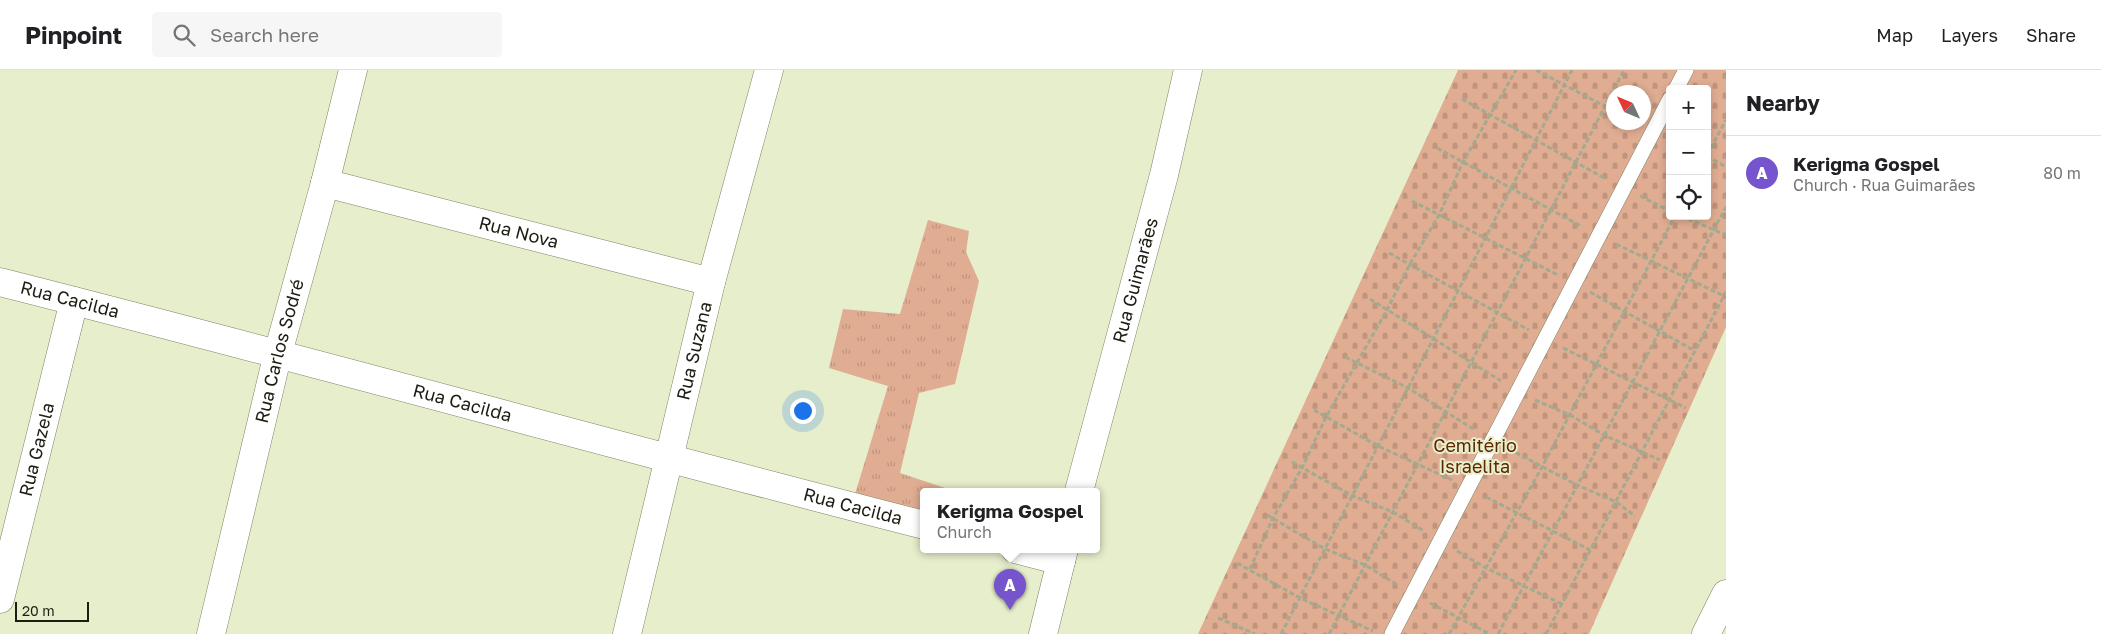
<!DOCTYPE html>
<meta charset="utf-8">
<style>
body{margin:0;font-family:"Golos Text",sans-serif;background:#f6f6f6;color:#202124}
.controls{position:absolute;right:15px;top:15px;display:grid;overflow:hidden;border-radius:5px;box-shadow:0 2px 8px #0003}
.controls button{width:45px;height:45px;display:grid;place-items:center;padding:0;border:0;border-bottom:1px solid #e0e0e0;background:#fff;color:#202124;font:25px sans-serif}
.compass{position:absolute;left:1606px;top:15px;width:45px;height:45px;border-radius:50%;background:#fff;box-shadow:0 2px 8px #0003;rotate:314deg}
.scale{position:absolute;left:15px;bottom:12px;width:74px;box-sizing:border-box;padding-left:5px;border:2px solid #1b1e11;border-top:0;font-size:14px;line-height:18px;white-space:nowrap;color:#1b1e11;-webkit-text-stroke:4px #e6eecb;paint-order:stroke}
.you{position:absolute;left:802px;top:340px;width:18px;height:18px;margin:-12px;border:4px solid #fff;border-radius:50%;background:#1a73e8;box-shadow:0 0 0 8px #1a73e833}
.badge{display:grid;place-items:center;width:32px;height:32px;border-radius:50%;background:#7554cd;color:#fff;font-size:16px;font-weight:700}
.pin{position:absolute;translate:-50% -41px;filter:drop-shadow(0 1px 2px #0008)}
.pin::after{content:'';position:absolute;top:26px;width:18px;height:15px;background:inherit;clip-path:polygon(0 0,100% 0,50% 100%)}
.popup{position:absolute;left:920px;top:418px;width:180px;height:65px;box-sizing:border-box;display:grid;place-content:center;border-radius:5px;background:#fff;filter:drop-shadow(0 1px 4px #0005);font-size:16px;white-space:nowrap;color:#757577}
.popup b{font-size:19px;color:#202124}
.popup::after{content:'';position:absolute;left:50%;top:100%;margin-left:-10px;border:10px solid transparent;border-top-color:#fff}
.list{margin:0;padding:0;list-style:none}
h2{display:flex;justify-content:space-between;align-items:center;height:65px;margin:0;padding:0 20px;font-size:21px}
h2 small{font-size:16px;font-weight:400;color:#757577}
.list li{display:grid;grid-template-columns:32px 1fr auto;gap:15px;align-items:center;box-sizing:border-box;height:75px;padding:0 20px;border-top:1px solid #e0e0e0}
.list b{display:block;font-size:19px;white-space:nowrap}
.list p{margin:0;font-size:16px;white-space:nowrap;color:#757577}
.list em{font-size:16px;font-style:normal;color:#757577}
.icon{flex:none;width:28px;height:28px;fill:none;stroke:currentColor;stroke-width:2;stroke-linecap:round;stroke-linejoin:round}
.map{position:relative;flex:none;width:1726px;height:564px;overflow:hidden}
header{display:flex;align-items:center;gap:30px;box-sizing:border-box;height:70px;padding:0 25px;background:#fff;border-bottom:1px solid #e0e0e0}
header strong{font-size:24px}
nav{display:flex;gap:28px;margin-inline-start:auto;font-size:18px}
.search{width:350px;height:45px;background:#f6f6f6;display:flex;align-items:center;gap:12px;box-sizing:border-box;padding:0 18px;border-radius:5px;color:#757577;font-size:19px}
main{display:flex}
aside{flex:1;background:#fff}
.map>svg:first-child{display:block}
</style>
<header>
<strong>Pinpoint</strong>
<div class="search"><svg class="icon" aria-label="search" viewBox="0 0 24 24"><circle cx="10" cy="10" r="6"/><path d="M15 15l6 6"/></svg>Search here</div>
<nav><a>Map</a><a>Layers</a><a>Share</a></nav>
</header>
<main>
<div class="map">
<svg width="1726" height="564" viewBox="0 0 1726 564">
<defs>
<pattern id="grass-tufts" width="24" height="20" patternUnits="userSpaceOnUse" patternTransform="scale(1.25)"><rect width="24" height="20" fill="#e0ad92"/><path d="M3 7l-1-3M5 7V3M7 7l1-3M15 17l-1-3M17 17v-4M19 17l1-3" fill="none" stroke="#c0947d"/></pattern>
<pattern id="cemetery-stones" width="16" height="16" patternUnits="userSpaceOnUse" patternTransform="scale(1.25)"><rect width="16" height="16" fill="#e0ad92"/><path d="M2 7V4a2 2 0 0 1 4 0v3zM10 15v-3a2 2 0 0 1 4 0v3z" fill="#c0947d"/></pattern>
</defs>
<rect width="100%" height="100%" fill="#e6eecb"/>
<path fill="url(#grass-tufts)" d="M928,150l41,11 -3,21 13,29 -24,103 -36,9 -19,80 54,18h-30v22l-69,-19 33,-108 -59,-18 14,-59 57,5z"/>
<path fill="url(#cemetery-stones)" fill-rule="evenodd" d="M1458,0h268v257l-137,307h-391zM1670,19h37v127h-37zM1614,22h30v30h-30z"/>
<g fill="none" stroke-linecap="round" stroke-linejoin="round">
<defs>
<path id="lane" d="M1676,19l10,-19
M1392,564l278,-535"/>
<g id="street">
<path id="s1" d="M325,113l386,99"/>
<path id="s2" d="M0,212c309,78 615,164 924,243"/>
<path id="s3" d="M1079,421l85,-316 24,-105"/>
<path d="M1015,479l46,12"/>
<path id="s4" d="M0,529l74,-298"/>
<path id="s5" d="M211,564l67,-281 47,-170 28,-113"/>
<path id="s6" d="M627,564l84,-352 58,-212"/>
<path d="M1043,564l21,-85"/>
</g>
<path id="secondary" d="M1706,564l20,-40"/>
</defs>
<use href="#lane" stroke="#7d8464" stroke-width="16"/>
<use href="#street" stroke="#7d8464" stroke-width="29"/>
<use href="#secondary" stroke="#7d8464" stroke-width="29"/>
<path stroke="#a3aa8e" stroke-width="3" stroke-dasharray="5 2.5" stroke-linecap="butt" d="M1536,0l78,41
M1462,29l144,80
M1437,78l144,78
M1707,85l19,-35
M1707,86l19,11
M1640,126l30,15
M1412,131l146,74
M1681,146l45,19
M1616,174l108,52
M1389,183l140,77
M1590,222l105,59
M1370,229l131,82
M1563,278l123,60
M1345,287l63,31 67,42
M1535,330l35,15 34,20 56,25
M1314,340l64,36 74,34
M1509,379l68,36 39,17 19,14
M1292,392l61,34 40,16 31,19
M1486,427l104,53
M1267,445l58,34 40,16 31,19
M1457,481l29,17 76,36
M1237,493l63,35 73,33
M1250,499l23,-51 29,-50 24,-51 61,-107 23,-46 29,-49 24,-53 53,-92
M1430,533l60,31
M1218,548l37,16
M1281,564l291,-564
M1329,564l295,-564
M1449,564l93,-167 133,-251
M1498,564l228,-427
M1546,564l180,-342"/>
<use href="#lane" stroke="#fff" stroke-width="15"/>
<use href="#street" stroke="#fff" stroke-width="28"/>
<use href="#secondary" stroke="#fff" stroke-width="28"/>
</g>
<g text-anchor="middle" stroke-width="4" stroke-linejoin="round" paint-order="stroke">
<g font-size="18" fill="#1b1e11" stroke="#e6eecb">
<text dy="6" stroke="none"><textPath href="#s1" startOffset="200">Rua Nova</textPath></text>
<text dy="6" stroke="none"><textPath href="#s3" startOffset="218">Rua Guimarães</textPath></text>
<text dy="6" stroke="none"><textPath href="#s2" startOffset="72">Rua Cacilda</textPath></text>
<text dy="6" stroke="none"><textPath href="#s5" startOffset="291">Rua Carlos Sodré</textPath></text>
<text dy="6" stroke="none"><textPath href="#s6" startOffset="291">Rua Suzana</textPath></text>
<text dy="6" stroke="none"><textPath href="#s2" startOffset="478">Rua Cacilda</textPath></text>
<text dy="6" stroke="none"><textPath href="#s4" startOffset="154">Rua Gazela</textPath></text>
<text dy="6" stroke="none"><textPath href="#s2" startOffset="882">Rua Cacilda</textPath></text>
</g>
<g font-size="18" fill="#5e2600" stroke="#e6eecb">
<text x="1475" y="382">Cemitério<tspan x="1475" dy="21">Israelita</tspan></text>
</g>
</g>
</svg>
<div class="controls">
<button>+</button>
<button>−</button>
<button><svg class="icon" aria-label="locate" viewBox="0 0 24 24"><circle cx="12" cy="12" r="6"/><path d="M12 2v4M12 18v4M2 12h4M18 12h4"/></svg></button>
</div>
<svg class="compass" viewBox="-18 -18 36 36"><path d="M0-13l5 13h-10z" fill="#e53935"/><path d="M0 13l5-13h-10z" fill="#757577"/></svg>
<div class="scale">20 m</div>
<div class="you"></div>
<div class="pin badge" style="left:1010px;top:540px">A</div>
<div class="popup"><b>Kerigma Gospel</b>Church</div>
</div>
<aside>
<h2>Nearby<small></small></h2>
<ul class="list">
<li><span class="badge">A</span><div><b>Kerigma Gospel</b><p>Church · Rua Guimarães</p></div><em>80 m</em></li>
</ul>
</aside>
</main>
